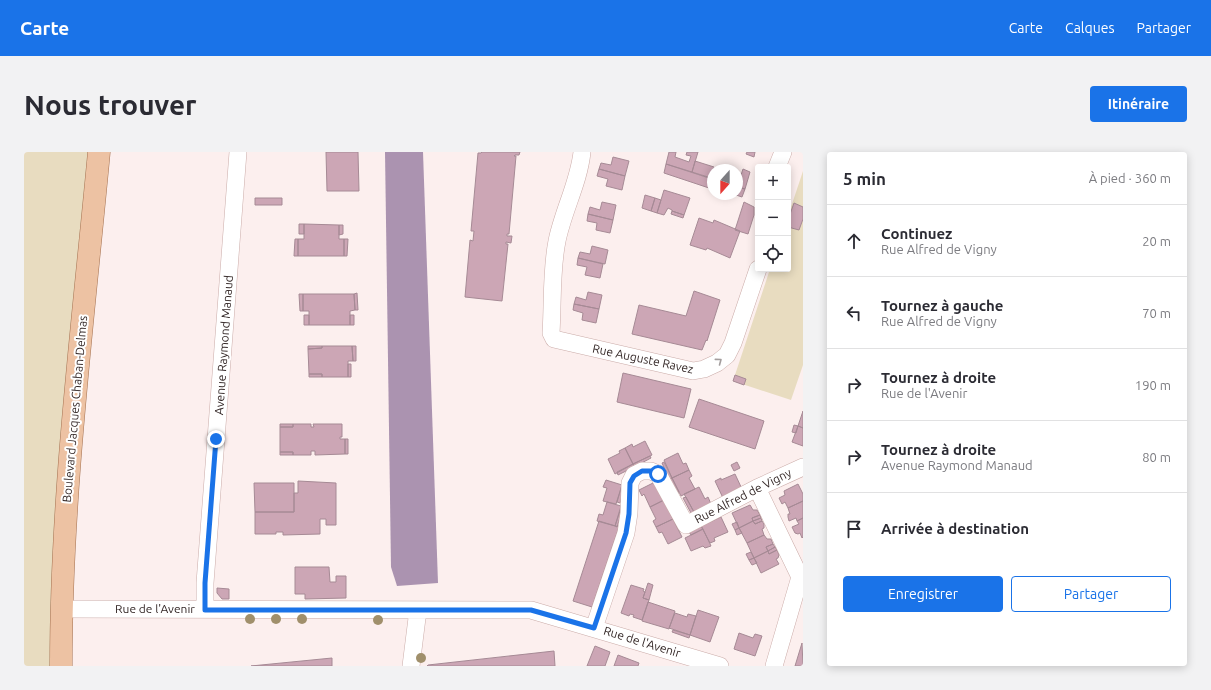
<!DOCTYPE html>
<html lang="fr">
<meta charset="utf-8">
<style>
body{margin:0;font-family:Ubuntu,sans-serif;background:#f2f2f3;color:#2b2b33}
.controls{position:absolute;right:12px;top:12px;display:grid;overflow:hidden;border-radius:4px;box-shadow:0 2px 10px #0003}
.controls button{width:36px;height:36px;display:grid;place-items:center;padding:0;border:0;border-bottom:1px solid #e1e1e2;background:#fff;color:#2b2b33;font:20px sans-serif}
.compass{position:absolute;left:683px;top:12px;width:36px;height:36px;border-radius:50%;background:#fff;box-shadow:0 2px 10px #0003;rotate:201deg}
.stop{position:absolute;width:12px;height:12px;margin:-9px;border:3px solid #1a73e8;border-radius:50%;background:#fff}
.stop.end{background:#1a73e8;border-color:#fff;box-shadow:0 1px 4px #0008}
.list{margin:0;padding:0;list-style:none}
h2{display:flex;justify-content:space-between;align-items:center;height:52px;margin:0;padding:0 16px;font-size:17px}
h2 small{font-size:13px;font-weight:400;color:#7c7c81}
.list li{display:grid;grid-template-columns:26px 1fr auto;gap:12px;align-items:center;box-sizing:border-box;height:72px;padding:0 16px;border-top:1px solid #e1e1e2}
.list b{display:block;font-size:15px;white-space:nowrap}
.list p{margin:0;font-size:13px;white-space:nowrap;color:#7c7c81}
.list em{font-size:13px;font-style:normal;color:#7c7c81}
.actions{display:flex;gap:8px;padding:12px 16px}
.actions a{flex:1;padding:9px 0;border:1px solid #1a73e8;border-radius:4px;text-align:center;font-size:14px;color:#1a73e8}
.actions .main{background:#1a73e8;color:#fff}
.icon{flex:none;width:22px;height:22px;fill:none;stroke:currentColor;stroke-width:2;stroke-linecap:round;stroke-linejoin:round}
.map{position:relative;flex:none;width:779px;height:514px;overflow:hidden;border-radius:4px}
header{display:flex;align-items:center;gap:24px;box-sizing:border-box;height:56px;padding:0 20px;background:#1a73e8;color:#fff}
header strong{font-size:19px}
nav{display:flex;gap:22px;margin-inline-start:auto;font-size:14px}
.intro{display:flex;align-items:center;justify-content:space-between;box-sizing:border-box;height:96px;padding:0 24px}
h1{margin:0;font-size:28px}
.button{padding:10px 18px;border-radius:4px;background:#1a73e8;color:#fff;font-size:14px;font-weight:700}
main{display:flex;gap:24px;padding:0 24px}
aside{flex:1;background:#fff;border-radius:4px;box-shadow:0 2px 10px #0003}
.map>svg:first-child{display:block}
</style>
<header>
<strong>Carte</strong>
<nav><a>Carte</a><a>Calques</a><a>Partager</a></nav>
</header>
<div class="intro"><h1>Nous trouver</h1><a class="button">Itinéraire</a></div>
<main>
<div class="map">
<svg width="779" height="514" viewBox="0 0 779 514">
<rect width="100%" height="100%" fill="#fcefee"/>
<path fill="#e8dcc0" d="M0,0h67l-37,514h-30z
M779,19v194l-12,35 -58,-19 37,-112h18v-53z"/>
<path fill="#ab93b0" d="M361,0h38l15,431 -41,3 -6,-19z"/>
<path fill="#cca6b5" stroke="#a68a95" d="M302,0h32l1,39h-32z
M458,0h38l-1,3h-4l-1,1h2l-7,78h-2v2h5l-1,7 -5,-1v2h2l-6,57 -37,-4 5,-57 3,1 1,-10h-3l7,-78h3z
M645,0h7l-1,5 14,5 2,-6 -5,-1 1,-3h11l-6,20 -26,-8z
M723,0h8l-1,5 -8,-3z
M589,5l16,4 -4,15 -26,-7 2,-6 10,2z
M671,9l19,6 -3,11 -19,-6z
M642,12l46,15 -3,9 -45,-15z
M575,17l26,7 -3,14 -16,-4 2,-7 -11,-3z
M719,17l7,3 -5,17 -8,-2v-10l3,1z
M713,35l8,2 -3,8 -9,-3h4z
M640,38l26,8 -6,17 -12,-4v-1l-4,-2 -4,7 -7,-2z
M621,43l10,3 -4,13 -9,-3z
M231,46h27v7h-27z
M631,46l6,2 -4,13 -6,-2z
M578,50l14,3 -3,15 -25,-6 2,-7 10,3z
M720,50l10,5v8l-6,19 -13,-4z
M770,51l9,4v12l-4,11 -11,-3v-7z
M648,59l12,4 -1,3 -12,-4z
M564,62l25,6 -3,13 -14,-3 1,-7 -10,-2z
M675,66l14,5 1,-3 26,11 -10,27 -23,-10 -1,2 -16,-5z
M275,72h5v10h-5z
M280,72l35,1v14h5v17h-46v-17h6z
M315,73h4v9l-4,1z
M271,87h3v17h-4z
M320,87h4l-1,17h-3z
M568,94l16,4 -3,14 -27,-6 2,-6 10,2z
M554,106l25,6 -3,14 -15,-3 2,-8 -10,-2z
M670,139l26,9 -13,41 -1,-1 -4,10 -70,-16 7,-29 47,11z
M564,140l14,3 -3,14 -25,-5 2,-7 10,3z
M333,141l1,17h-3l-1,-16z
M275,142h4v17h-3z
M279,142h51l1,16 -5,1v14h-41v-14h-6z
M550,152l25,5 -3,14 -14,-3 1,-7 -10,-3z
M280,163h5v10h-5z
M326,163h4v10h-4z
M284,194h14v2l-14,1z
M298,194h30l1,15h-5v16h-26v-3h-13l-1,-25 14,-1z
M328,194h4v15h-3z
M324,212h3v13h-3z
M599,221l68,16 -7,29 -67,-16z
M285,222h13v3h-13z
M711,223l11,4 -2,6 -11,-4z
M675,247l65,22 -9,28 -66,-22z
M779,259v17l-5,-2z
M256,272h13v3h-13z
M269,272h18v3h3l-1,-3h29v13h-2v2h5v15l-30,1v-4h-4v4h-18v-3h-13v-25h13z
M770,273l4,1 -2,7 -4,-1z
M774,274l5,2v18l-11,-4z
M321,287h3v15h-3z
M621,289l7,14 -19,9 -8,-16 7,-4 1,3z
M601,296l8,16 -18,10 -7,-15 12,-6 -1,-2z
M256,300h13v3h-13z
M654,301l5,11 3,-1 3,7 -17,8 -8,-18z
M626,304l1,2 -17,9 -1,-3z
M640,310l8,16 -3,1 -7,-16z
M713,310l3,6 -6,3 -3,-6z
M609,312l1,3 -16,8 -1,-3z
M665,318l3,6 -3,2 6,11 -14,7 -9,-18z
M711,322l7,15 -19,9 -8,-17 6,-3v2z
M648,326l7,14 -3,1 -7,-14z
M582,328l16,5 -6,19 -13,-3 4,-13 -4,-1z
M274,329l38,2v42h-10v-6h-6v15l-37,1v-3h-7v2h-21v-22h39v-19h4z
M631,330l9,18 -14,7 -6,-13 -2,2 -3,-6z
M230,331h40v29h-39z
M774,332l5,10v7l-15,7 -3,-6 -3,2 -3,-6 6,-3 -1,-4z
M598,333l3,1 -5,17 -3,-1z
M675,335l6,12 3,-2 3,7 -17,8 -10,-18z
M662,345l8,15 -3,1 -8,-15z
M640,348l9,19 -17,8 -3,-6 3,-2 -6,-12z
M779,349v17l-6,3 -1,-3 -7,3 -1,-4v-3h2l-2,-6z
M583,350l14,4 -6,20 -18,-5 2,-7 4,1z
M726,353l3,5h4l3,5 -8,3 1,3 -14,7 -7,-15z
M597,356h2l-6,19 -2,-1z
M736,363l1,3 -8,3 -1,-3z
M697,365l7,15 -14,6 1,3 -5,2 -9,-17z
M737,366l1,3 -7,3 -2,-3z
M779,366v19l-1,1 -2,-5 -2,1 -3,-1 -3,-6 7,-3 -2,-3z
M649,367l9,18 -14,7 -6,-12 -3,1 -3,-6z
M575,369l20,6 -27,80 -19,-6z
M729,369l2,3 7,-3 2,3v4l-2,1 2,6 -17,8 -8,-15z
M713,370l2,6 -4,2 -3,-6z
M677,374l2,3 -12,6 -2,-3z
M715,376l3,5 -5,2 -2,-5z
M679,377l8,17 -6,2 -2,-2 -12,5 -6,-13z
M740,383l3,4h4l2,5 -7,3 2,4 -14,7 -7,-15z
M749,392l2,3 -7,4 -2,-4z
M751,395l2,3 -8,4 -1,-3z
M753,398l2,5 -1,3 -2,1 3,5 -18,9 -7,-15 14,-7 1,3z
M727,400l3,6 -5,2 -3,-6z
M730,406l3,5 -5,2 -3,-5z
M271,415h34l1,15h6v-6h10v22l-41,1v-5h-10z
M624,431l5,2 -4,15 -6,-2z
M607,433l13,4 -1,2 2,1 -2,6 6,2 -7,20 -9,-3 1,-2 -4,-1 -1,2 -8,-3z
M193,436l12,1v10h-7l-5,-6z
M624,450l27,9 -6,18 -27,-8z
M674,458l21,7 -9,25 -20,-7z
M651,461l12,4 1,-3 8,2 -6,19 -21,-7z
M649,478l17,5 -1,3 -17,-6z
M715,481l14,5 2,-4 7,2 -7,20 -21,-7z
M778,491l1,23h-8z
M571,494l15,6 -5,14h-18z
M530,499l1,15h-128l1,-1z
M594,503l21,8 -1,3h-24z
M308,506v8h-81z"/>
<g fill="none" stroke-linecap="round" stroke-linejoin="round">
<defs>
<path id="minor" d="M558,0c-3,30 -19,59 -25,89 -6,30 -4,61 -6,92l3,6 139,32 11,-2 13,-6 10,-8 6,-12 25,-74
M753,15l6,-15
M733,336l43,89 -26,89
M37,457l470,1 189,56
M181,457v-26l33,-431
M570,476l32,-95 3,-20 1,-30 4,-8 8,-4h9l7,3 28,51 71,-37 46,-21
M387,514l7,-56"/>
<path id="major" d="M37,514c0,-172 22,-343 38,-514"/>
</defs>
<use href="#minor" stroke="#cbaca9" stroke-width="18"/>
<use href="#major" stroke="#a47150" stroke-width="23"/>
<use href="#minor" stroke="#fff" stroke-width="17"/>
<use href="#major" stroke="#edc2a3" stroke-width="22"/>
</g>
<g fill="#a08f6b">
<circle cx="226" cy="467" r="5"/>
<circle cx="252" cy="467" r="5"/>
<circle cx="278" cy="467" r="5"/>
<circle cx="354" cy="468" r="5"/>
<circle cx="397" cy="506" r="5"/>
</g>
<defs><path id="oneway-chevron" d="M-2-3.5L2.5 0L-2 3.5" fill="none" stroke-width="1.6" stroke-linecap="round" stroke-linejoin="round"/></defs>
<use stroke="#a49e9e" href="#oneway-chevron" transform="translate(695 209) rotate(-37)"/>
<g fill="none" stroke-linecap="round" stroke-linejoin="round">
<path stroke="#1a73e8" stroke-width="5" d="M192,287l-11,144v27h326l63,18 32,-95 3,-19 1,-31 4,-7 8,-5h9l7,3"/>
</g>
<g text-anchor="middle" stroke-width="4" stroke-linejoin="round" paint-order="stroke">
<g font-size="12" fill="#342827" stroke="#fff">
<text transform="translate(200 193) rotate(-86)" y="4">Avenue Raymond Manaud</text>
<text transform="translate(619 207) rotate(12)" y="4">Rue Auguste Ravez</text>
<text transform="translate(51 257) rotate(-85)" y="4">Boulevard Jacques Chaban-Delmas</text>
<text transform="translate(719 344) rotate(-27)" y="4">Rue Alfred de Vigny</text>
<text x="131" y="461">Rue de l'Avenir</text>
<text transform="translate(618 490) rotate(17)" y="4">Rue de l'Avenir</text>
</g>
</g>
</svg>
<div class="controls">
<button>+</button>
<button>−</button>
<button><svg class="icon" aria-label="locate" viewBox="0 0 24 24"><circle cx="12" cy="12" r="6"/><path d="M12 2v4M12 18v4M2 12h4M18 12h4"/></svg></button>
</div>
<svg class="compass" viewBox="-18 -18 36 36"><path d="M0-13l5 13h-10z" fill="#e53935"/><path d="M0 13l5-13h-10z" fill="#7c7c81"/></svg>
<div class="stop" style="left:634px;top:322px"></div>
<div class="stop end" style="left:192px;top:287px"></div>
</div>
<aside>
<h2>5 min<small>À pied · 360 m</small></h2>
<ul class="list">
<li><svg class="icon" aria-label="ahead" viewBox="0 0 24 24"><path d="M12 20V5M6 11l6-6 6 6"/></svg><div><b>Continuez</b><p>Rue Alfred de Vigny</p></div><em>20 m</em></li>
<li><svg class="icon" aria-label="left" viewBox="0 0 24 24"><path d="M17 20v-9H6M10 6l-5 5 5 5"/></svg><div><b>Tournez à gauche</b><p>Rue Alfred de Vigny</p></div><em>70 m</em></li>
<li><svg class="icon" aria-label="right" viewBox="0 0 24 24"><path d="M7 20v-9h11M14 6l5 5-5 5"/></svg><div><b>Tournez à droite</b><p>Rue de l'Avenir</p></div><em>190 m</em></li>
<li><svg class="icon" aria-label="right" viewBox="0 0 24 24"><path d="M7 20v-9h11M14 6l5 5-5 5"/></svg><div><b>Tournez à droite</b><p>Avenue Raymond Manaud</p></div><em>80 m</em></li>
<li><svg class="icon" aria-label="arrive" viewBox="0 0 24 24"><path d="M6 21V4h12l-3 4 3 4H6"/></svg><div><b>Arrivée à destination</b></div></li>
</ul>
<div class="actions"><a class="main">Enregistrer</a><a>Partager</a></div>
</aside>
</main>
